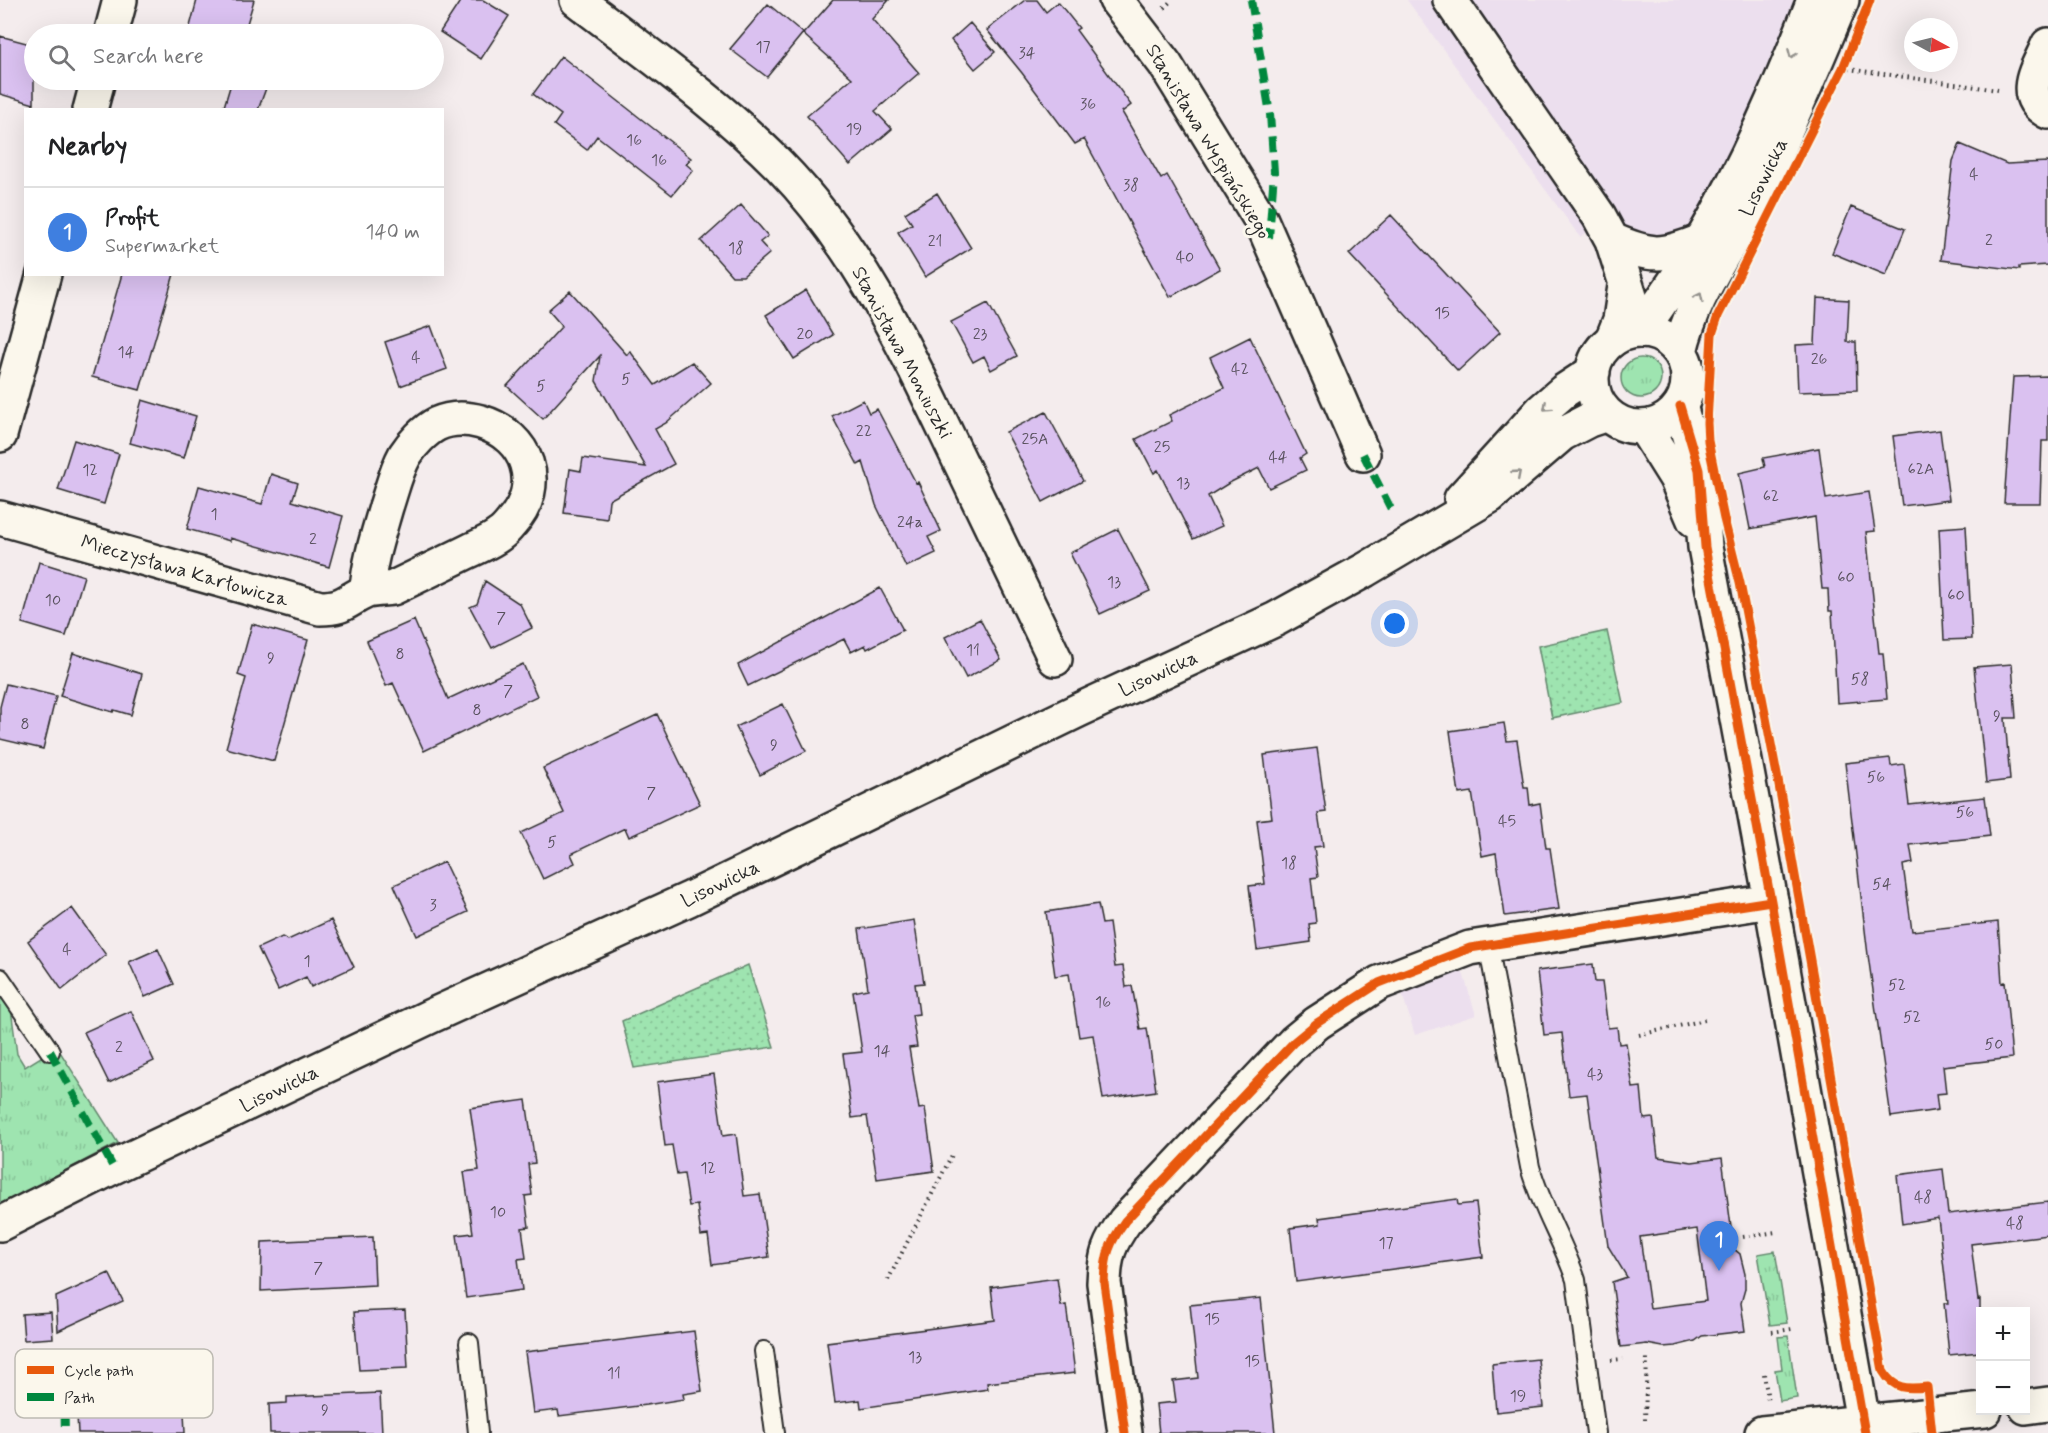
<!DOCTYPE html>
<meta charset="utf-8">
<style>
body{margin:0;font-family:Mynerve,sans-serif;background:#f2f2f2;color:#202124}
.controls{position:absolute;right:18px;bottom:18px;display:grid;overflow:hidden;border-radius:0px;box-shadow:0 6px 24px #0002}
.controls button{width:54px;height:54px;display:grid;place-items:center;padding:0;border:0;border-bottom:2px solid #e0e0e0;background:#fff;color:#202124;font:30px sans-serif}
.compass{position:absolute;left:1904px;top:18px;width:54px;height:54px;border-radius:50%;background:#fff;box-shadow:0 6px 24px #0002;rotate:97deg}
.you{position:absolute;left:1395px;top:624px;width:21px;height:21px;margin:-15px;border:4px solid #fff;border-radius:50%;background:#1a73e8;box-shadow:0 0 0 9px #1a73e833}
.badge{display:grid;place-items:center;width:39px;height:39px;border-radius:50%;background:#d93025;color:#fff;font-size:20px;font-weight:700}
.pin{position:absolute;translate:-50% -50px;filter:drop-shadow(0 2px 3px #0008)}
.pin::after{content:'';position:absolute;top:32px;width:21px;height:18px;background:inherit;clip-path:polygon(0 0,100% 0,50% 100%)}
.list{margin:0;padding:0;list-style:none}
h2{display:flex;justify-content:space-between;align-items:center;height:78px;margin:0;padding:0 24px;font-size:26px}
h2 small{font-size:20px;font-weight:400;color:#757577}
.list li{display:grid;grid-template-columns:39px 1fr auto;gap:18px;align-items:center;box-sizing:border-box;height:90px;padding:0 24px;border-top:2px solid #e0e0e0}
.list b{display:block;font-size:22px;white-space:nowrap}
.list p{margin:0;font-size:20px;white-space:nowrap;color:#757577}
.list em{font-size:20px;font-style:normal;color:#757577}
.icon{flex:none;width:33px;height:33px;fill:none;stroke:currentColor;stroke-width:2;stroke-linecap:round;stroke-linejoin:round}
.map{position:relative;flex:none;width:2048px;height:1433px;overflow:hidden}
.search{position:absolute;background:#fff;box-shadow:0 6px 24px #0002;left:24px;top:24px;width:420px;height:66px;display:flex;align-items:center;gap:15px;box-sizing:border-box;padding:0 21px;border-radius:33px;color:#757577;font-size:22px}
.panel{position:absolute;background:#fff;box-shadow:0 6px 24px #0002;left:24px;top:108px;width:420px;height:168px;border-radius:0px}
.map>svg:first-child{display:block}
</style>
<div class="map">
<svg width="2048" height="1433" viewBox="0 0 2048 1433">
<defs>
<pattern id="grass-tufts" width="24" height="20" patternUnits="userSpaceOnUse" patternTransform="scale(1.5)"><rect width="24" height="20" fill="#9ee4b0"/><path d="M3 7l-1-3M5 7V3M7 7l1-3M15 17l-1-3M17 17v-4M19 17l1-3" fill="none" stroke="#88c498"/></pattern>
<pattern id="park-dots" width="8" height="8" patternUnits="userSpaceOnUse" patternTransform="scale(1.5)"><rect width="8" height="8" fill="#9ee4b0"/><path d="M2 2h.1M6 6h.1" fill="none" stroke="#88c498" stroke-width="1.8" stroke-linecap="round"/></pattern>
</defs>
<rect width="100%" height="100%" fill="#f4eced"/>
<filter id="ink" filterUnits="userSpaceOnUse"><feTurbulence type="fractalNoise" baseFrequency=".0167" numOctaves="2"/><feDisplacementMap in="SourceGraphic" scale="12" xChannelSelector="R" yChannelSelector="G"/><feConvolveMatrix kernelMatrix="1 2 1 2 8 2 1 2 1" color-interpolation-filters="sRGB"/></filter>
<g filter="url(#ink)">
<path fill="#ecdfee" d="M1407,0h392l-23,57 -63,131 -23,38 -15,16 -40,-4 -20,-26 -35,25z
M1462,970l14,45 -61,20 -14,-45z"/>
<path fill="url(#grass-tufts)" stroke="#64886e" stroke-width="1.5" d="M1621 378a20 20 0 1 1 40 0a20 20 0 1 1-40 0Z
M0,997l11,12 6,45 8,13 32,-20 61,96 -118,62z
M1775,1251l12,72 -17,2 -12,-71z
M1788,1336l9,62 -17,3 -5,-31 7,-1 -4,-32z"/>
<path fill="url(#park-dots)" stroke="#64886e" stroke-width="1.5" d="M1607,631l16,72 -71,15 -14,-72z
M748,965l26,82 -140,21 -12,-47z"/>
<path fill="#dac1f0" stroke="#2b2b2b" stroke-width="1.5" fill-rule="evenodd" d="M197,0h57l-10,34h-56z
M461,0h22l26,16 -28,43 -41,-27z
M833,0h56l-17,19 47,54 -44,38 17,18 -42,36 -43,-49 45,-38 -49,-44z
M1025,0h12l9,12 12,-10 21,26 -3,2 55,75 -9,7 39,67 6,-4 53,94 -50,28 -86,-158 -9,5 -53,-71 -35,-43z
M768,4l35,29 -36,44 -37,-28z
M970,23l25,29 -20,17 -24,-29z
M0,36l34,9v59l-34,-10z
M561,56l130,102 -5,6 7,6 -21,25 -75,-59 -10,14 -33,-25 7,-10 -28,-21z
M232,80h37l-11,30h-35z
M1960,144l47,20 41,-2v103l-29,2v3l-78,-10 12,-99z
M937,193l34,55 -46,29 -27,-45 14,-8 -7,-11z
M741,205l27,31 -8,6 10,11 -27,23h-11l-31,-35z
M1851,207l54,22 -19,46 -54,-22z
M1391,215l109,117 -42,39 -109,-117z
M122,274h52l-34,116 -48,-13z
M806,290l27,45 -39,24 -28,-44z
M570,291l57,64 3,-4 25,34 37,-23 19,21 -45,40 -11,6 19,35 -65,36 -2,19 -43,-6 6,-44 11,2 2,-13 63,9 -50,-86 4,-25 -57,63 -36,-33 55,-60 -14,-16z
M1817,298l32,2 -2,42h9l1,48 -59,2 -2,-47 19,-1z
M988,303l29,53 -26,14 -7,-14 -11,6 -22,-40z
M431,326l16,43 -47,17 -15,-44z
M1250,337l56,117 -6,4 6,12 -37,18 -10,-20 -30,15 -21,13 14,30 -29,13 -35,-69 -4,3 -18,-34 36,-18 -3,-6 55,-27 -14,-31z
M2048,376v65h-6l-2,62h-36l9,-126z
M142,400l54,16 -12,42 -54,-15z
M863,400l6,13 8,-4 39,74 2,-1 23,49 -13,6 8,16 -30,14 -30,-62 -13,-43 -5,3 -26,-49z
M1046,412l37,69 -40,21 -37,-70z
M1940,430l9,70 -47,6 -9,-70z
M74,440l45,14 -15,50 -46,-14z
M1819,448l7,51 43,-7 6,39 -9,1 13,121h4l4,46 -50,4 -5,-92h-3l-1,-22h-6l-7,-72 -65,12 -11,-56 26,-6 -2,-9z
M271,474l27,9 -6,18 51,15 -14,51 -99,-29v3l-43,-12 12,-43 63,18z
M1966,526l6,113 -28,1 -5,-112z
M1118,529l32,62 -50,23 -30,-61z
M39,562l45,14 -18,60 -44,-13z
M485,581l35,23 12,24 -40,20 -22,-41 7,-3z
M880,588l23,42 -36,19 -2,-4 -14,7 -7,-13 -96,47 -10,-21z
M980,619l21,41 -35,18 -21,-41z
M414,620l34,79 75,-35 14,32 -113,55 -31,-68 -7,3 -19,-45z
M252,624l56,16 -34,121 -48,-13 20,-70 -8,-3z
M73,653l69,21 -11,41 -17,-5 -1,2 -53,-16z
M2012,664l4,54h-11l5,62 -24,3 -12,-116z
M6,684l50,12 -13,53 -43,-10v-32z
M783,704l23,47 -46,24 -24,-48z
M657,714l43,90 -71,33 -4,-9 -54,26 4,9 -32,16 -22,-46 43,-20 -21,-45z
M1504,723l3,18 10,-1 7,47h4l2,18 10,-2 6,45h4l9,61 -54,7 -9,-63 -14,3 -10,-64 -13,2 -9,-63z
M1317,748l9,64 -8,1 5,33 -9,1 4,30 -7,1 5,45 -7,1 2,18 -54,8 -8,-64 16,-2 -8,-64 15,-2 -8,-63z
M1890,758l1,8 13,-2 5,41 76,-8 5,39 -80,9 3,18 -10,2 9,66 86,-9 4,61 3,-1 7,76 -69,8 3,27 -10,1 2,16 -47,7 -23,-162 -23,-192z
M444,862l24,50 -51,24 -23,-51z
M1098,904l4,20 7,-1 6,44 8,-1 3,21 6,-1 8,43 7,-1 9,63 -53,8 -10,-64 -14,2 -10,-63 -14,2 -9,-64z
M72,908l34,47 -44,35 -34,-49z
M331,920l23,47 -43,20 -5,-10 -28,13 -20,-42 24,-11 6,3z
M914,920l10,63 -9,1 4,30 -7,1 5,32 -8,1 10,61 6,-1 9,63 -57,8 -10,-63 -15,2 -9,-64 19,-2 -9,-60 15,-3 -9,-60z
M158,949l16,35 -29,13 -16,-35z
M1593,964l2,18h7l6,46 9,-1 2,17 7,-1 7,45 8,-1 3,32 9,-1 5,39 34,5 30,-4 12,91 6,5 5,20v15l-4,14 4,28 -43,5 -7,5 -20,5 -12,1 -16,-3 -26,3 -9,-65 15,-5 -19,-31 -21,-152 -18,2 -7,-63 -18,2 -7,-64zM1697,1229l9,72 -56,7 -10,-71z
M131,1011l23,50 -45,22 -25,-51z
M714,1074l9,62 13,-2 8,62 16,-2 9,63 -57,8 -4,-30 -7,1 -4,-31 -8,1 -5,-32 -7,1 -5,-30 -7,1 -8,-64z
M526,1100l9,63 -7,1 4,31 -7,1 4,31 -7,1 4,30 -8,1 4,31 -56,8 -9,-63 16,-2 -9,-61 15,-2 -9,-62z
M1943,1169l5,45 100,-12v33l-77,9 7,56 2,-1v53l-31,3 -5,-52h4l-10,-85 -36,6 -5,-49z
M1457,1199l1,6 18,-2 7,54 -187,25 -6,-54 30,-4 -1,-6z
M373,1237l2,48 -114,6 1,-49z
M109,1273l14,28 -65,30 -2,-34z
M1057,1278l4,28 5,-1 9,68 -88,10 1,6 -127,19 -1,-8 -25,3 -8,-61 168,-22 -4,-33z
M1261,1298l14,135h-116l-3,-29 20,-2 -3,-21 25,-3 -8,-73z
M405,1310l3,58 -49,2 -5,-58z
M51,1312l2,26 -29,2 -2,-26z
M694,1331l8,60 -19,3 1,5 -38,6 -87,11 -1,-6 -25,3 -8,-61z
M1538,1359l5,48 -47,5 -4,-48z
M183,1392l2,41h-107l-2,-36z
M380,1393l2,40h-112l-1,-29 18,-1v-6z"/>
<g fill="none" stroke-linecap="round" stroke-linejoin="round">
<defs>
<path id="service" d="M1488,944l42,223c11,40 33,74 46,113l20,153
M0,978l50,73
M469,1343l9,90
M764,1351l11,82"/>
<path id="minor" d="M577,0c69,53 142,104 203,166 77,79 124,179 171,277 35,72 70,144 104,216
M1116,0l49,64 96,156 102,234
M1450,0l149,216 13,24 29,91
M111,34l9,-34
M2048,45c-10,24 -30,50 0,67
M90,110l8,-30
M1612,240c39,17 50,17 89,1
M1612,340l8,-20 5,-34
M0,435l44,-161
M0,518l320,90c25,0 25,-7 45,-16 4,-2 21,-3 28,-4 25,-12 49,-24 74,-36 10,-5 23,-10 32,-17 5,-3 9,-8 13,-13 33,-37 16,-86 -31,-100 -14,-4 -29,-5 -44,2 -12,6 -25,20 -32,31 -9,16 -13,34 -19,52 -8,28 -17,54 -19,83
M1125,1433l-21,-150c1,-29 5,-39 21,-62l169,-179 23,-19 62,-40 91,-35 301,-47
M1762,1433l100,-11"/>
<path id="tertiary" d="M1680,406l19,64 6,77 66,354 94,532
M1644,427l32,51 18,42
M2026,1407l22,-3
M1862,1422l123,-12"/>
<path id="secondary" d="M1641,331c20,-30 42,-60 61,-91 45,-76 80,-158 112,-240
M1592 379a48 48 0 1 1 96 0a48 48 0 1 1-96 0Z
M1680,352c12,-55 46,-98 71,-148 33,-67 62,-135 91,-204
M1461,499l80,-88 23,-20 29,-19
M0,1224l113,-57 318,-151 258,-117 390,-189 197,-91 89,-49 125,-74 72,-62 27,-14 18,-6"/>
</defs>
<use href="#service" stroke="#2b2b2b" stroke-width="22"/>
<use href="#minor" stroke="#2b2b2b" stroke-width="38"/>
<use href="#tertiary" stroke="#2b2b2b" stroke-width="38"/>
<use href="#secondary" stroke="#2b2b2b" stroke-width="38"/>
<path stroke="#2b2b2b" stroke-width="4" stroke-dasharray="1.5 4.5" stroke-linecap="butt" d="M1164,8l8,-8
M1848,69l150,21
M1639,1035l66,-15
M1743,1237l33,-5
M888,1280l65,-127
M1772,1332l20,-3
M1611,1360l12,-1
M1764,1374l4,26
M1645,1420l2,-63"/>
<use href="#service" stroke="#fbf7ec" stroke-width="18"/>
<use href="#minor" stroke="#fbf7ec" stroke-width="33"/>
<use href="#tertiary" stroke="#fbf7ec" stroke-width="33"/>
<use href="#secondary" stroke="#fbf7ec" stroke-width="33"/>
<path stroke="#00873e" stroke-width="8" stroke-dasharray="15 8" stroke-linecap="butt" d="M1251,0l19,114 4,58 -5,66
M1363,454l30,59
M50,1051l63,116
M64,1388l1,45"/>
<defs>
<path id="cycleway" d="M1870,0l-27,68 -125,248 -6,18 -5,89 1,18 16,78 16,64 38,197 105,591c11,19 24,18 44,16l5,46
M1680,406l19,64 6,77 66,354 94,532
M1125,1433l-21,-150c1,-29 5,-39 21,-62l169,-179 23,-19 62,-40 91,-35 301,-47"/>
</defs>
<use href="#cycleway" stroke="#fbf7ec" stroke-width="13"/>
<use href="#cycleway" stroke="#e8590c" stroke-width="9"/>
</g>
<defs><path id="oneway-chevron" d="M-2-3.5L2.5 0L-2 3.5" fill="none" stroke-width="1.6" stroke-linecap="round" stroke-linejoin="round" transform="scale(1.5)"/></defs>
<g stroke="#93918c">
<use href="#oneway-chevron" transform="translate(1792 54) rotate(113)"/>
<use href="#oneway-chevron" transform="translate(1699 297) rotate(-64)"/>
<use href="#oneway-chevron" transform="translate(1547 407) rotate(138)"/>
<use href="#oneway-chevron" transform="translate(1517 474) rotate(-41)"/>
</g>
</g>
<g text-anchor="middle" stroke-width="6" stroke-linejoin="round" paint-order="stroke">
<g font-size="16" fill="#57505c">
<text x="763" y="52">17</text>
<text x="1027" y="58">34</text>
<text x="1088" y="109">36</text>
<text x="854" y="134">19</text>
<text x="634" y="145">16</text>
<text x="659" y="165">16</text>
<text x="1974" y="179">4</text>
<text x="1131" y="190">38</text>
<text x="1989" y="245">2</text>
<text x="935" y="246">21</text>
<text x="736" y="253">18</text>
<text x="1185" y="262">40</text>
<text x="1442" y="318">15</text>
<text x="805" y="339">20</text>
<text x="980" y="339">23</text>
<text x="126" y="357">14</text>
<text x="416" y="362">4</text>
<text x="1819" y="364">26</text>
<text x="1240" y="374">42</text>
<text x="626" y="384">5</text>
<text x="541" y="391">5</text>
<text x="864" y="436">22</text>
<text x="1035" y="444">25A</text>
<text x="1162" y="452">25</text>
<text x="1278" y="462">44</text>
<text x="1921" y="474">62A</text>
<text x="90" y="475">12</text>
<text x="1183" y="488">13</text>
<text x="1771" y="501">62</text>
<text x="214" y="519">1</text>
<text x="910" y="527">24a</text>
<text x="313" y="544">2</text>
<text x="1846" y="582">60</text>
<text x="1114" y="587">13</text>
<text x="1956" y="600">60</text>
<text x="53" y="605">10</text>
<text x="501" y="623">7</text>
<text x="973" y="655">11</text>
<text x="400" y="659">8</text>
<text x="271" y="663">9</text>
<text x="1860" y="684">58</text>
<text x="508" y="696">7</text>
<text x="477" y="715">8</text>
<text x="1997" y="721">9</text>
<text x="25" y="729">8</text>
<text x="774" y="750">9</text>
<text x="1876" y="782">56</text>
<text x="651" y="798">7</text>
<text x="1965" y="817">56</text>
<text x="1507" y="826">45</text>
<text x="552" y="847">5</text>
<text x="1289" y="868">18</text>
<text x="1882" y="889">54</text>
<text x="433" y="910">3</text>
<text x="67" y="954">4</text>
<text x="307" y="966">1</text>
<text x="1897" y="990">52</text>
<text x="1103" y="1007">16</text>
<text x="1912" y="1022">52</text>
<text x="1994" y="1049">50</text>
<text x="119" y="1052">2</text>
<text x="882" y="1056">14</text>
<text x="1595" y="1079">43</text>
<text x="708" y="1173">12</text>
<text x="1923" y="1202">48</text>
<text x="498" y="1217">10</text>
<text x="2015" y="1228">48</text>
<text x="1386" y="1248">17</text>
<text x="318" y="1273">7</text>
<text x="1212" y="1324">15</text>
<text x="915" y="1362">13</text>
<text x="1252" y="1366">15</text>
<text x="614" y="1378">11</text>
<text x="1518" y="1401">19</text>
<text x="325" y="1415">9</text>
</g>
<g font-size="20" fill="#2b2b2b" stroke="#fbf7ec">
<text transform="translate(1209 141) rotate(59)" y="7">Stanisława Wyspiańskiego</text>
<text transform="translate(1763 177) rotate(-64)" y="7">Lisowicka</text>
<text transform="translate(903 352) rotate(62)" y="7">Stanisława Moniuszki</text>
<text transform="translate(185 570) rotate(16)" y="7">Mieczysława Karłowicza</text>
<text transform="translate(1158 673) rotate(-25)" y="7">Lisowicka</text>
<text transform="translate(720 883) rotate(-26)" y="7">Lisowicka</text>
<text transform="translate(279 1088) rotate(-26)" y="7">Lisowicka</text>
</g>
</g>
<rect x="15" y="1349" width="198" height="69" rx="9" fill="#fbf7ec" stroke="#bdbab2" stroke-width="1.5"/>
<rect x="27" y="1366" width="27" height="8" fill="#e8590c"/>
<rect x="27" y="1393" width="27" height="8" fill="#00873e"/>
<g font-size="16" fill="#2b2b2b">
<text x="64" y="1376">Cycle path</text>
<text x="64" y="1403">Path</text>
</g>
</svg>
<div class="controls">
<button>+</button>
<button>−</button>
</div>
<svg class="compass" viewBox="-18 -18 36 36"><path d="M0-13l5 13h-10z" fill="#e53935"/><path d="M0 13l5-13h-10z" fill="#757577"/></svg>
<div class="you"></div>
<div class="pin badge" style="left:1719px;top:1271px;background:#3f7fe0">1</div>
<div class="search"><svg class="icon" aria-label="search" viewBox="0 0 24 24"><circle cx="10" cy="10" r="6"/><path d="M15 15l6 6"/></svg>Search here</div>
<section class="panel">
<h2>Nearby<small></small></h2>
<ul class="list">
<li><span class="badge" style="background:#3f7fe0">1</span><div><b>Profit</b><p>Supermarket</p></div><em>140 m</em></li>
</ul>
</section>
</div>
